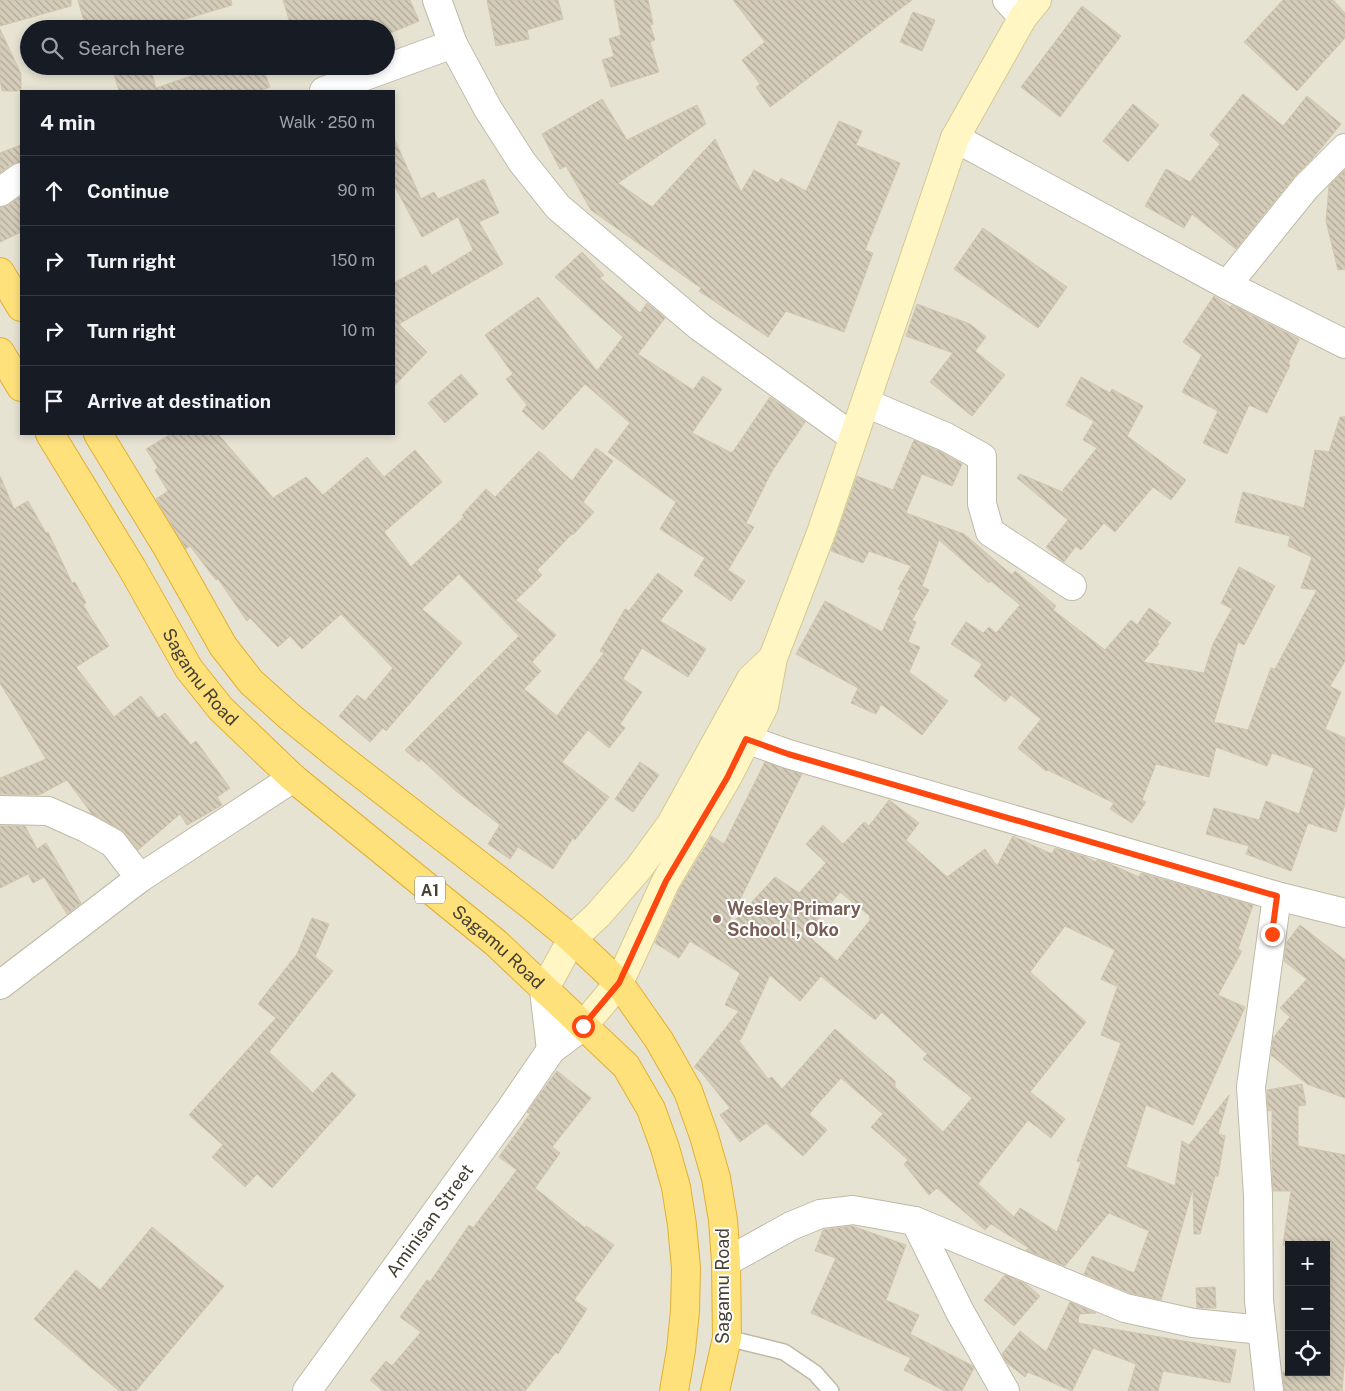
<!DOCTYPE html>
<meta charset="utf-8">
<style>
body{margin:0;font-family:"Public Sans",sans-serif;background:#20242c;color:#f1f3f6}
.controls{position:absolute;right:15px;bottom:15px;display:grid;overflow:hidden;border-radius:0px;box-shadow:0 2px 8px #0003}
.controls button{width:45px;height:45px;display:grid;place-items:center;padding:0;border:0;border-bottom:1px solid #363941;background:#171b24;color:#f1f3f6;font:25px sans-serif}
.stop{position:absolute;width:15px;height:15px;margin:-11px;border:4px solid #ff4810;border-radius:50%;background:#fff}
.stop.end{background:#ff4810;border-color:#fff;box-shadow:0 1px 5px #0008}
.list{margin:0;padding:0;list-style:none}
h2{display:flex;justify-content:space-between;align-items:center;height:65px;margin:0;padding:0 20px;font-size:21px}
h2 small{font-size:16px;font-weight:400;color:#9ea1a6}
.list li{display:grid;grid-template-columns:32px 1fr auto;gap:15px;align-items:center;box-sizing:border-box;height:70px;padding:0 20px;border-top:1px solid #363941}
.list b{display:block;font-size:19px;white-space:nowrap}
.list em{font-size:16px;font-style:normal;color:#9ea1a6}
.icon{flex:none;width:28px;height:28px;fill:none;stroke:currentColor;stroke-width:2;stroke-linecap:round;stroke-linejoin:round}
.map{position:relative;flex:none;width:1345px;height:1391px;overflow:hidden}
.search{position:absolute;background:#171b24;box-shadow:0 2px 8px #0003;left:20px;top:20px;width:375px;height:55px;display:flex;align-items:center;gap:12px;box-sizing:border-box;padding:0 18px;border-radius:28px;color:#9ea1a6;font-size:19px}
.panel{position:absolute;background:#171b24;box-shadow:0 2px 8px #0003;left:20px;top:90px;width:375px;height:345px;border-radius:0px}
.map>svg:first-child{display:block}
</style>
<div class="map">
<svg width="1345" height="1391" viewBox="0 0 1345 1391">
<defs>
<pattern id="building-back-hatch" width="6" height="6" patternUnits="userSpaceOnUse" patternTransform="scale(1.25)"><rect width="6" height="6" fill="#d5cdba"/><path d="M-1 5l2 2M0 0l6 6M5-1l2 2" fill="none" stroke="#afa898"/></pattern>
</defs>
<rect width="100%" height="100%" fill="#f3f0e5"/>
<path fill="#e7e3d3" fill-rule="evenodd" d="M0,0h1345v1391h-1345zM29,29h357v37h-357zM21,91h373v343h-373zM1289,1245h37v127h-37z"/>
<path fill="url(#building-back-hatch)" stroke="#d0c5ad" fill-rule="evenodd" d="M0,0h71v6l-71,20z
M78,0h153l1,5 -80,24h-66z
M283,0h127l9,21 -33,14v-6h-94z
M487,0h71l5,19 -36,11 2,9 -33,7z
M614,0h34l5,24 -3,1 5,15 -5,2 9,30 -48,15 -9,-27 12,-4 -5,-17 12,-4z
M733,0h179l-142,107 -14,-20 4,-3 -18,-24 23,-18z
M1283,0h50l12,13v25l-48,53 -53,-49z
M1082,6l39,30 -61,81 -39,-30z
M913,12l22,8 -13,31 -22,-9z
M0,29l21,45v17h-19l-2,-12z
M138,66h12l6,22 64,-22h42l8,21 -10,4h-141l-5,-17z
M1243,94l40,32 24,-30 34,28 -29,35 -18,18 -58,72 -44,-35 -8,14 -39,-22 21,-37 24,13 30,-38 -10,-9z
M602,99l25,41 70,-35 9,19 -88,59 34,24 63,-68 26,53 13,-22 24,13 3,-5 25,13 33,-70 23,10 -6,14 44,18 -35,87 8,3 -29,79 -58,-21 -18,26 -69,-46 2,-3 -110,-78 -25,-44 -6,3 -18,-35z
M1133,104l26,21 -31,37 -25,-21z
M394,138l27,61 13,-7 4,7 46,-20 15,34 -20,9 24,42 -104,60 28,28 -33,34v-103l32,-18 6,10 41,-25 -15,-33 -36,20 -28,-52z
M21,145v17l-9,2 -12,9v-20z
M1345,170v99l-7,1 -12,-49 3,-35z
M21,196v36l-21,10v-35l9,-2z
M983,228l84,59 -29,41 -84,-59z
M582,252l22,23 -4,3 40,35 7,-10 18,15 -27,36 55,36 10,-14 19,13 -30,44 40,20 38,-56 35,25 -33,49 -26,52 8,4 -26,43 17,11 -14,20 -37,-26 11,-17 -45,-29 16,-27 -68,-50 22,-29 -45,-39 -42,46 -21,-19 5,-6 -21,-26 7,-5 -28,-39 53,-38 59,74 26,-34 -68,-60z
M1214,296l16,11 2,-2 67,34 -11,25 2,1 -23,48 -18,-8 -22,49 -24,-11 15,-32 -36,-19 20,-37 -19,-13z
M917,304l53,20 16,13 -11,14 30,24 -33,41 -42,-34 23,-29 -47,-17z
M461,374l17,20 -33,29 -17,-20z
M1081,377l29,16 2,-4 31,17 -16,30 59,44 -15,20 -18,-13 -38,45 -11,-9 -23,27 -5,-4 -12,16 -18,-15 22,-27 -51,-42 3,-4 45,19 -2,-3 34,-42 -14,-8 11,-19 -28,-16z
M1340,417h5v244l-15,25 11,6 -16,37 20,9v66l-9,28 -28,-9 -17,48 -45,-17 3,-8 -43,-12 8,-26 45,12 7,-19 33,13 15,-46 -42,-15 -5,13 -51,-19 -7,30 -53,-13 -14,36 4,2 -14,21 -22,-14 4,-6 -66,-33 -2,1 -28,-23 23,-29 -30,-24 -6,7 -31,-26 8,-12 -31,-20 15,-22 17,11 6,-6 7,6 24,-28 -29,-24 -2,2 -50,-43 -17,46 7,4 -17,30 4,2 -8,20 12,5 -11,25 39,29 -26,34 -41,-31 -5,10 -25,-11 7,-15 -62,-34 29,-53 57,31 19,-42 -3,-1 13,-23 -42,-15 -6,12 -32,-12 26,-75 36,14 21,-50 25,11 23,13 -10,22 -30,-12 -16,39 58,21 48,41 3,-4 41,35 -3,4 52,40 26,-30 6,5 12,-17 22,15 -14,19 2,2 -16,18 61,11 9,-29 19,-35 -11,-6 18,-36 36,19 -31,59 -6,-3 -24,80 34,8 23,-62 4,1 42,-79 -16,-2 11,-31 -24,-11 2,-10 -55,-14 8,-30 61,16 11,-58 14,2z
M171,434h47l55,64 33,-21 17,18 44,-38 17,20 31,-27 27,32 -58,50 27,35 53,-50 -2,-2 24,-26 9,8 44,-46 33,30 24,-33 17,13 -30,41 11,10 -21,23 -1,-1 -35,36 5,5 -26,25 40,35 -24,27 9,9 -17,18 33,27 47,-63 -4,-2 25,-42 4,2 29,-38 25,18 -23,30 46,28 -18,28 -46,-29 -19,31 19,13 -22,32 5,4 -16,20 -21,-18 -26,32 47,35 -34,43 -2,-2 -20,31 -35,-22 -8,12 -22,-15 12,-19 -44,-34 -35,-32 -2,3 -14,-12 114,-114 -60,-62 -37,35 40,34 -76,88 -3,-3 -13,14 -31,-26 18,-21 8,6 28,-33 -52,-54 -39,35 -12,-13 -12,11 -28,-29 -3,3 -29,-42 -2,1 -26,-34 -4,3 -30,-50 12,-8 -13,-21 3,-2 -12,-19z
M0,476l14,33 14,-8 18,32 2,-1 24,51 3,-1 11,21 -3,2 26,41 -33,21 38,50 27,-21 17,22 7,-5 26,32 5,-4 34,47 -13,9 5,8 -35,20 -7,-11 -42,36 -17,-20 -29,-16 -25,-34 -28,15 -39,-1v-16l46,-19 -46,-76z
M640,762l19,13 -26,37 -18,-13z
M765,762l37,12 -78,158 51,-55 24,16 27,-30 -20,-19 17,-19 20,19 21,-22 5,4 20,-26 30,23 -13,17 41,37 38,-28 12,17 16,-30 39,18 3,-6 31,9 10,5 1,-2 13,4 29,13 2,-4 112,32 -15,44 4,2 -24,44 27,12 -52,118 -47,-20 -20,62 49,19 7,-45 7,4 40,-50 -11,39 7,2 -7,40h-3l-15,58h-6l-1,-46 -32,112 -31,-7 -46,-19 8,-18 42,17 15,-42 -40,-18 -44,53 -39,-16 3,-2 -38,-24 -6,6 -48,-42 -8,7 -25,-31 4,-4 -37,-33 12,-13 -42,-36 -32,36 18,16 -24,26 -37,-33 -26,19 -20,-27 10,-7 -29,-36 -7,-5 45,-56 -14,-6 15,-32 -50,-32 -11,17 -24,-15 25,-55 28,-46 3,-6 13,8zM840,892l30,24 -1,2 2,1 -34,42 -31,-27zM1065,926l50,24 -14,29 15,7 3,-4 -18,53 20,8 -44,118 4,1 -24,70 -37,-24 -6,9 -36,-33 50,-64 23,18 14,-19 -35,-27 56,-70 -56,-50zM770,975l30,26 21,-25 54,44 7,-8 45,42 -4,5 49,39 -29,34 -48,-45v-6l-60,-52 -53,60 -10,-12 -4,2 -29,-38 3,-4z
M0,826h25l12,23 9,-6 35,60 -14,11 -23,-37 -11,6 -5,-9 -28,14z
M312,918l17,6 -14,33 18,14 -64,81 44,41 19,-21 24,23 -84,93 -15,-14 -12,13 -33,-30 11,-12 -34,-30 87,-97 -18,-14 39,-50z
M1300,925l45,35v138l-38,-14 -36,-29 2,-17 17,-21 -10,-9 27,-29 -23,-18 2,-18z
M557,1071l34,27 -39,49 8,6 -25,35 50,40 1,-2 28,19 -40,55 13,9 -29,45 -2,-2 -31,39h-142l-13,-11 16,-19 6,5 29,-34 -21,-15 27,-37 3,2 39,-57 4,3 44,-58 -18,-13 31,-43 -3,-2z
M1302,1084l4,21 -8,1v40l47,9v200l-3,36h-58l-1,-19h43v-127h-43l8,-54h-18l-1,-26v-55l-4,1 -1,-21z
M852,1226l54,19 -20,55 33,15 -9,19 63,32 1,2 -12,23h-17l-41,-21 7,-12 -100,-45 25,-55 -21,-7 8,-21z
M152,1227l72,59 -88,105h-17l-85,-72 42,-49 24,20z
M1005,1275l21,9 14,12 -26,30 -30,-26z
M1215,1287l1,21h-19l-1,-20z
M1070,1302l26,11 -17,1 -1,9 158,27 -6,33 -67,-12 -5,20h-30l8,-27 -43,-16 -21,43 -44,-19 -3,5 -18,-14 -5,-9 18,-23 26,21z"/>
<g fill="none" stroke-linecap="round" stroke-linejoin="round">
<defs>
<path id="service" d="M727,1338l57,14 31,21 16,18"/>
<g id="minor">
<path d="M324,91l129,-47"/>
<path d="M955,138l272,147 118,59"/>
<path d="M0,192l21,-15"/>
<path d="M1227,285l79,-98 39,-39"/>
<path d="M866,403l80,34 36,20v47l8,28 82,54"/>
<path d="M746,739l42,15 489,142 68,17"/>
<path d="M0,810l48,1 38,17 27,15 27,35"/>
<path d="M0,985l140,-107 153,-100"/>
<path d="M544,990l7,60"/>
<path d="M915,1221l45,91 45,79"/>
<path d="M726,1262l65,-36 29,-12 33,-4 62,11 210,87 68,15 69,7"/>
<path id="s1" d="M307,1391l203,-281 41,-60 32,-24"/>
<path d="M1269,1391l-10,-90 -1,-106 -7,-108 26,-191"/>
</g>
<path id="tertiary" d="M437,0l16,44 35,65 34,53 36,45 142,120 153,110
M1007,0l16,17"/>
<path id="secondary" d="M544,990l28,-51 26,-24 41,-47 32,-44 80,-145 22,-21
M583,1026l36,-43 47,-102 61,-103 37,-72 9,-48 48,-125 134,-395 68,-121 14,-17"/>
<g id="trunk">
<path d="M0,272l21,35"/>
<path d="M0,352l21,35"/>
<path id="s2" d="M50,434l82,134 57,101 32,40 72,69 203,165 130,123 25,43 14,39 11,39 6,38 4,43 -1,43 -4,39 -7,41"/>
<path d="M98,434l69,113 56,99 28,36 39,35 47,38 191,148 44,36 47,44 40,57 29,51 16,45 12,42 7,42 3,42 1,76 -12,53"/>
</g>
</defs>
<use href="#service" stroke="#bfb9a7" stroke-width="18"/>
<use href="#minor" stroke="#bfb9a7" stroke-width="30"/>
<use href="#tertiary" stroke="#bfb9a7" stroke-width="30"/>
<use href="#secondary" stroke="#d5c993" stroke-width="30"/>
<use href="#trunk" stroke="#e1af31" stroke-width="30"/>
<use href="#service" stroke="#fff" stroke-width="15"/>
<use href="#minor" stroke="#fff" stroke-width="28"/>
<use href="#tertiary" stroke="#fff" stroke-width="28"/>
<use href="#secondary" stroke="#fff6c3" stroke-width="28"/>
<use href="#trunk" stroke="#ffe17b" stroke-width="28"/>
</g>
<g fill="none" stroke-linecap="round" stroke-linejoin="round">
<path stroke="#ff4810" stroke-width="6" d="M583,1026l36,-43 47,-102 61,-103 19,-39 42,15 489,142 -5,38"/>
</g>
<circle fill="#8d6e63" stroke="#fff" stroke-width="2" cx="717" cy="919" r="5"/>
<g text-anchor="middle" stroke-width="4" stroke-linejoin="round" paint-order="stroke">
<rect fill="#fff" stroke="#7e7971" stroke-width="1" x="415" y="876.5" width="30" height="27" rx="4"/>
<g font-size="16" font-weight="bold" fill="#464034">
<text x="430" y="896">A1</text>
</g>
<g font-size="18" fill="#464034" stroke="#fff">
<text dy="6" stroke="none"><textPath href="#s2" startOffset="286">Sagamu Road</textPath></text>
<text dy="6" stroke="none"><textPath href="#s2" startOffset="690">Sagamu Road</textPath></text>
<text dy="6" stroke="none"><textPath href="#s1" startOffset="210">Aminisan Street</textPath></text>
<text transform="translate(723 1286) rotate(-90)" y="6">Sagamu Road</text>
</g>
<g font-size="18" font-weight="bold" fill="#785e54" stroke="#fff" text-anchor="start">
<text x="727" y="915">Wesley Primary<tspan x="727" dy="21">School I, Oko</tspan></text>
</g>
</g>
</svg>
<div class="controls">
<button>+</button>
<button>−</button>
<button><svg class="icon" aria-label="locate" viewBox="0 0 24 24"><circle cx="12" cy="12" r="6"/><path d="M12 2v4M12 18v4M2 12h4M18 12h4"/></svg></button>
</div>
<div class="stop" style="left:583px;top:1026px"></div>
<div class="stop end" style="left:1272px;top:934px"></div>
<div class="search"><svg class="icon" aria-label="search" viewBox="0 0 24 24"><circle cx="10" cy="10" r="6"/><path d="M15 15l6 6"/></svg>Search here</div>
<section class="panel">
<h2>4 min<small>Walk · 250 m</small></h2>
<ul class="list">
<li><svg class="icon" aria-label="ahead" viewBox="0 0 24 24"><path d="M12 20V5M6 11l6-6 6 6"/></svg><div><b>Continue</b></div><em>90 m</em></li>
<li><svg class="icon" aria-label="right" viewBox="0 0 24 24"><path d="M7 20v-9h11M14 6l5 5-5 5"/></svg><div><b>Turn right</b></div><em>150 m</em></li>
<li><svg class="icon" aria-label="right" viewBox="0 0 24 24"><path d="M7 20v-9h11M14 6l5 5-5 5"/></svg><div><b>Turn right</b></div><em>10 m</em></li>
<li><svg class="icon" aria-label="arrive" viewBox="0 0 24 24"><path d="M6 21V4h12l-3 4 3 4H6"/></svg><div><b>Arrive at destination</b></div></li>
</ul>
</section>
</div>
